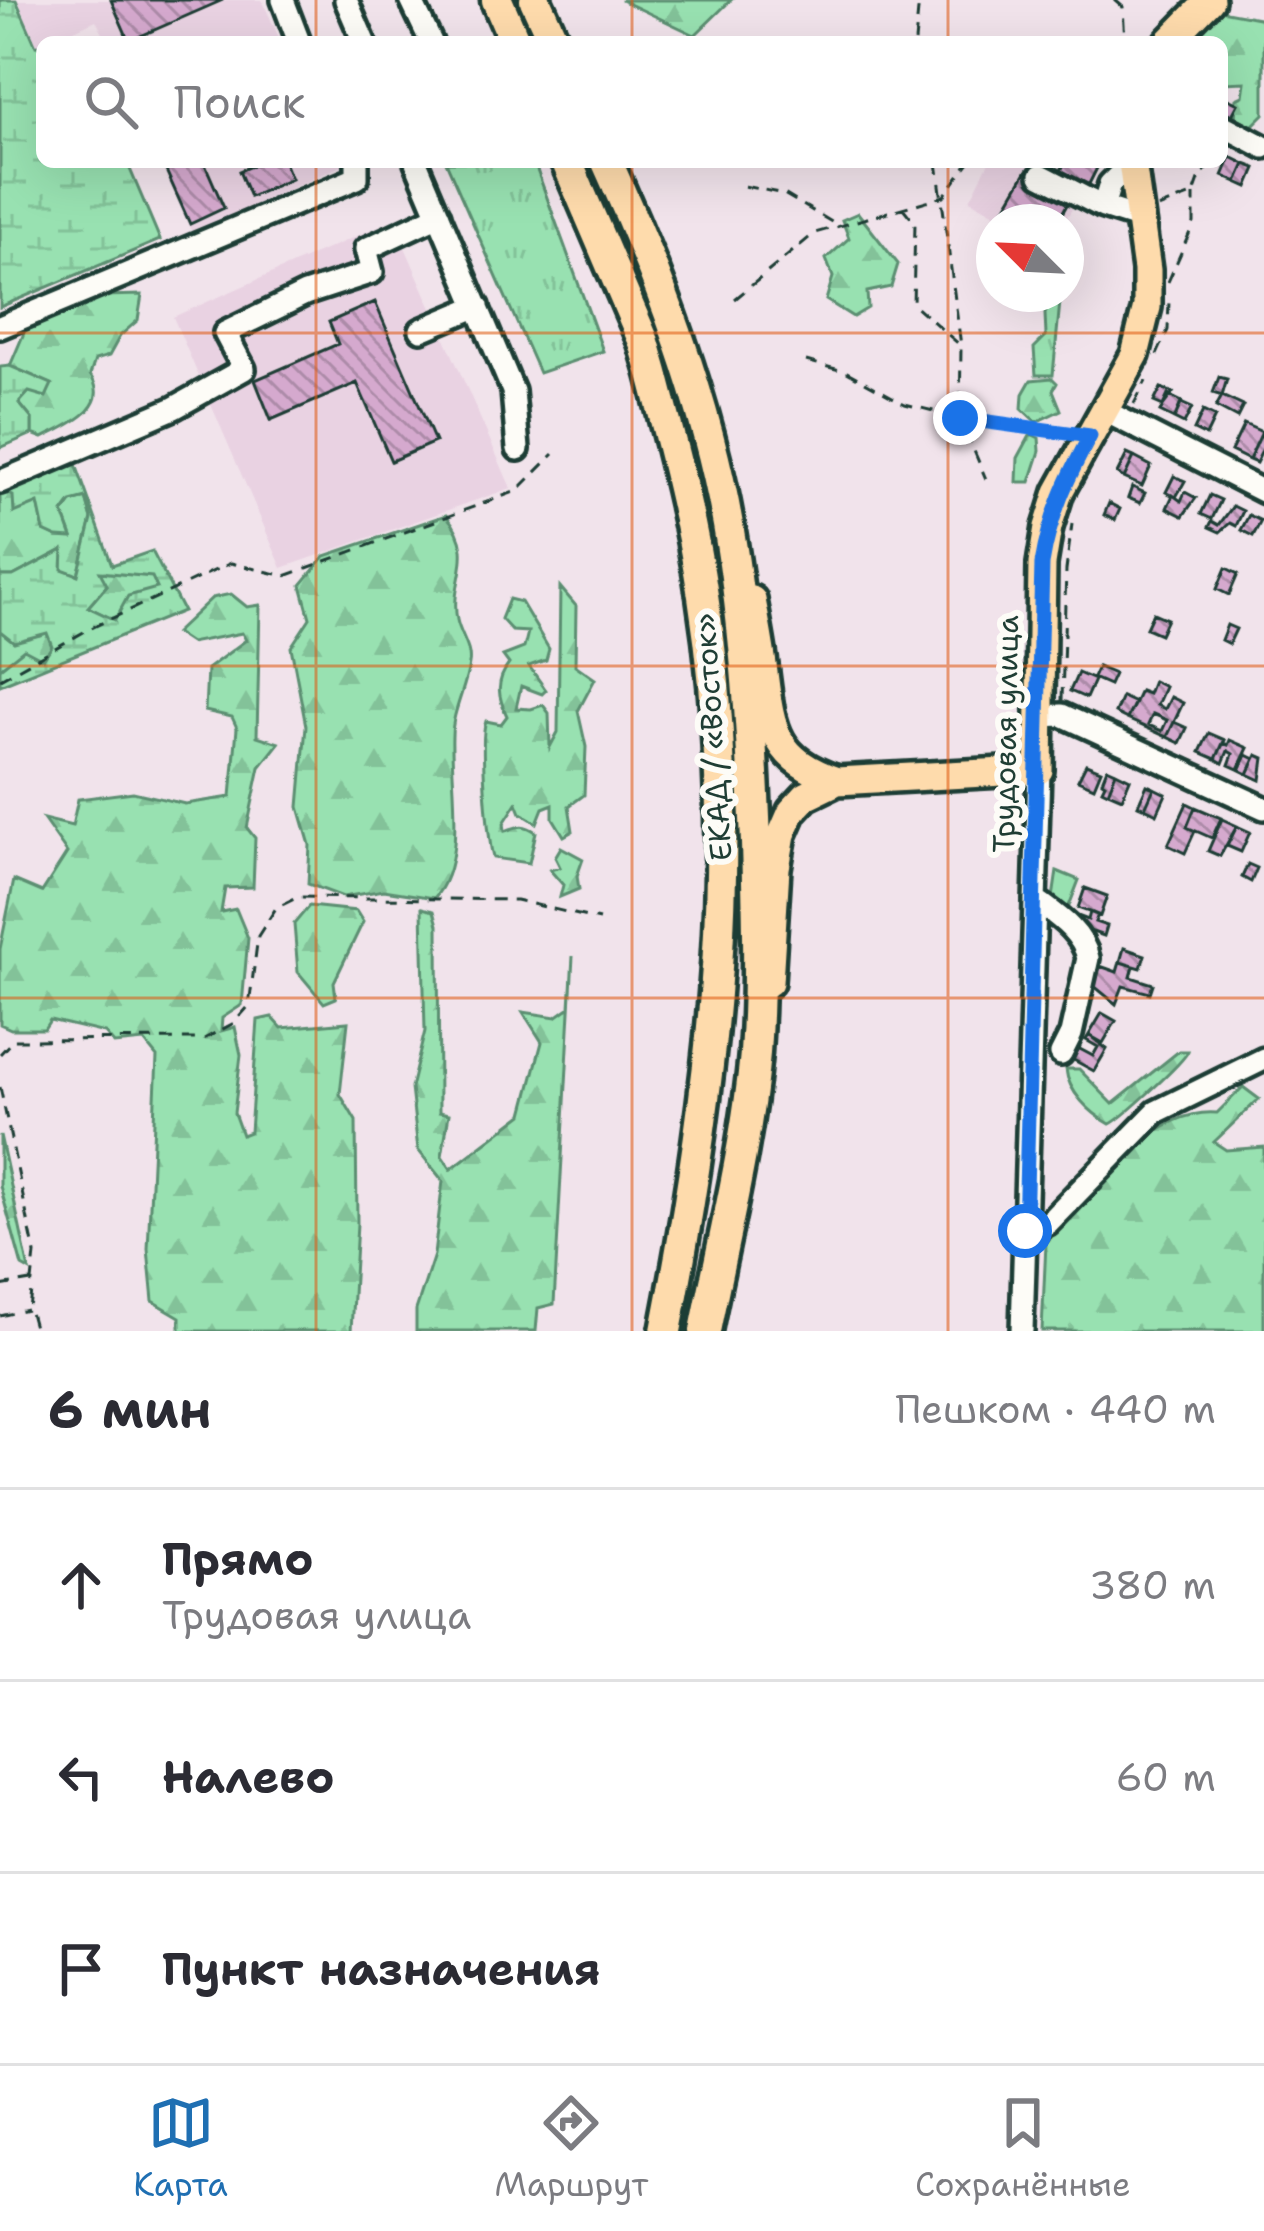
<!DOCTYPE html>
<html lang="ru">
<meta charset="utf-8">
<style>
body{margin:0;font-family:"Shantell Sans",sans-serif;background:#f7f7f7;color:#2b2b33}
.compass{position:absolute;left:976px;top:204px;width:108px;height:108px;border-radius:50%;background:#fff;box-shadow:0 12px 48px #0002;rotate:294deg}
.stop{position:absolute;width:36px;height:36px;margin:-27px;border:9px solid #1a73e8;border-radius:50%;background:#fff}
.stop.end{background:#1a73e8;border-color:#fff;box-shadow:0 3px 12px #0008}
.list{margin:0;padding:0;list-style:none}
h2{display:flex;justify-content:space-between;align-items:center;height:156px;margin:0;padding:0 48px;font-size:51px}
h2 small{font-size:39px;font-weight:400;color:#7c7c81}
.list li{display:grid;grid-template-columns:78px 1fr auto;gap:36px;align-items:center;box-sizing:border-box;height:192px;padding:0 48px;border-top:3px solid #e1e1e2}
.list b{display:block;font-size:45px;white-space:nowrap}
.list p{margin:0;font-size:39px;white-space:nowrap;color:#7c7c81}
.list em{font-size:39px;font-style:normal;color:#7c7c81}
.icon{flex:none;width:66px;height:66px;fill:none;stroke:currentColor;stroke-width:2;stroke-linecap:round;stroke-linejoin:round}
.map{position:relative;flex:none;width:1264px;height:1331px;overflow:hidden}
.search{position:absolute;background:#fff;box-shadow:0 12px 48px #0002;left:36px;right:36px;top:36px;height:132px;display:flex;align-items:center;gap:30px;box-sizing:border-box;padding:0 42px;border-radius:18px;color:#7c7c81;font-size:45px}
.sheet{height:732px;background:#fff}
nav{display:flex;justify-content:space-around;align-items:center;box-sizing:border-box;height:168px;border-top:3px solid #e1e1e2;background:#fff;font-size:33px;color:#7c7c81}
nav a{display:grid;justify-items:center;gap:6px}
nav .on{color:#1f6fb2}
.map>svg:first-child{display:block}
</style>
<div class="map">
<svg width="1264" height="1331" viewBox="0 0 1264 1331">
<defs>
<pattern id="grass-tufts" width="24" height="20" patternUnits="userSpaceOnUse" patternTransform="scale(3)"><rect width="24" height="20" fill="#98e1b1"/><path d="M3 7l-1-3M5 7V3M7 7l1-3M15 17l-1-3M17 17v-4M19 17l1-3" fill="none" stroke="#83c299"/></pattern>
<pattern id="forest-firs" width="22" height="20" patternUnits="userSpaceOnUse" patternTransform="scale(3)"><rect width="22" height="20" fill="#98e1b1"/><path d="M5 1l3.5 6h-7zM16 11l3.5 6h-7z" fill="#83c299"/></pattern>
<pattern id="wetland-marsh" width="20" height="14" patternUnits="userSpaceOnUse" patternTransform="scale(3)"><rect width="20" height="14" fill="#98e1b1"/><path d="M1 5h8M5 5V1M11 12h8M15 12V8" fill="none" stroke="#83c299"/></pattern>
<pattern id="building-back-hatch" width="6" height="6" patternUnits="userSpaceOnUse" patternTransform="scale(3)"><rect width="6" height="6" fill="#d5a9ce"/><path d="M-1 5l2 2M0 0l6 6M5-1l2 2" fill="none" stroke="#ac8ba8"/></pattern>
</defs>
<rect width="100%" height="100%" fill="#f1e3eb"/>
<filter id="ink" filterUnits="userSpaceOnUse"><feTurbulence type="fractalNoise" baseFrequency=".00833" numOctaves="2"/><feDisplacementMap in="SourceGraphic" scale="24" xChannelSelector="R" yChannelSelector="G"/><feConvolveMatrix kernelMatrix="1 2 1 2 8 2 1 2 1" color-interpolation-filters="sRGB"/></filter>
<g filter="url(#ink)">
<path fill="#e9d2e2" d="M16,0h246l19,42h-174l-11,-22 -59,27z
M160,162h190l-158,71z
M989,162h96l12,6 -33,54h-54l-40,-22z
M393,220l118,268 -229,80 -109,-251z"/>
<path fill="url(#grass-tufts)" stroke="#5c8f72" stroke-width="3" d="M446,162h88l69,189 -64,22z
M1050,300l10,2 -7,73h-17l-2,-27 12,-12 -1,-22z
M1031,434l8,4 1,13 -10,31h-13l1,-24z"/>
<path fill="url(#forest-firs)" stroke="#5c8f72" stroke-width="3" d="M621,0h110l-36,35z
M1222,6l4,6 38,7v95l-12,12 -17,-3 1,-24 7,-3 2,-14 -23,1v-41h-23l-3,-8z
M858,213l40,51 -7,23 -24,5 1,16 -15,9 -27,-17 7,-23 -7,-18 23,-21 -7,-18z
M142,295l-4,25 -18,16 -11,20 -14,4 -5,15c23,33 -22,50 -47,63l-11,-4v-15l-13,-16 10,-12 22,-7 -41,-18 17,-40 75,-30z
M1052,378l5,5 -4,7 8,20 -25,12 -14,-13 1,-15 8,-14z
M0,492l38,10 6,29 13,6h15l-9,-24 8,-11 15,-4 6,21 -14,57 -16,-7v-19l-49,26h-13z
M446,515c34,41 3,64 11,105 3,15 15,29 12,44 -3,24 -17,48 -17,72 -2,44 16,126 -18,162l-50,-8 -41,7 -35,-13 2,-39 -11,-38 7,-81 -15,-79 19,-29 -9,-33 24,-29z
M99,572l53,4 6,12 -43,32 -27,-13 19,-22z
M560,587l16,19 -1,59 20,14 -17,32 8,36 -2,48 -15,11 4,25 -9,5 -11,-18v-14l-10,4 -6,15 -16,-10 -4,-10 -13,20 1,8c12,-4 17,-9 31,1l-7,31 -36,-5c-5,-21 -14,-121 -7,-137l15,3 6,-8c-9,-19 -12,-34 2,-52l-6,-8 21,-8 4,-16 -16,-1 -11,-12 8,-20 12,3 28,47 -3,11 -17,6 17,24 -4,4 -21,-8 -5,22 15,1 12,-4 6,8 1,34 8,-15z
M231,594l16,13 13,-2 -3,131 22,7 -19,24 -13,61 8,10 -2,49 -28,1 -4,24 15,-3 12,29 -6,67 -20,13 -1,13 14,-4 6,28 -7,58 8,22 8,-3 8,-112 14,-3 10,11 66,-6 -8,72 16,27 1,102 -6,108h-171v-14l-27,-16 -5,-52 9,-192 -13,-16 -30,3 -9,-11 -55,-13 -6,9h-33l-11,-5v-75l14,-69 28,12 25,-39 -24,-34 29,7 6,-27 55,-7 52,12 46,-7 6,-69 -5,-11 -27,-6 2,-42 39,-29 -4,-7 -52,10 -15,-10 37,-35z
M0,631l14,10 33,-8 5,14 -9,13 -43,8z
M561,847l22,12 -6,17 2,13 -19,8 3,-12 -13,-15 10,-3 -5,-10z
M1057,871l22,9 -10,26 -8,6 -8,-14z
M309,906l47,5 7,11 -29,60 2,16 -12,5 -26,-31 -4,-48z
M422,908l12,3 4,14 1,187 10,2 -7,42 9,13 72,-55 19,-72 -19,-30 33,5 14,-10 3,-51 -19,348 -16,4 -2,23h-120v-21l18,-55 9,-74 -25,-31 -7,-62 14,-57z
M1179,1051h9c-4,11 -69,70 -78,73 -20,-11 -42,-32 -44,-55h13l34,35z
M1243,1087l16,12 -45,43 12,8 38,-3v184h-222l4,-88c43,-47 103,-136 171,-130z
M0,1135l29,135 -7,-4 -22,-80z"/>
<path fill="url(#wetland-marsh)" stroke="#5c8f72" stroke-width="3" fill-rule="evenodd" d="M0,0h16l20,46 6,-1v117h85l33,78 -160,67z
M10,366l42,18 -6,13 -17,-5 -10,11 13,16v15l-32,14v-81z
M74,459l38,106 40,-14 31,60 -183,74v-17l24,-19 19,10 9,-13 -5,-13 -33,9 -14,-11v-55h13l50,-26 -1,19 16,6 14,-56 -6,-21 -15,4 -8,11 9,25 -15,-1 -13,-6 -6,-28 -24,10 -1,-17 -11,-5zM100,572l52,5 5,11 -29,8 -13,24 -27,-13 19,-22z"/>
<path fill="url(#building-back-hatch)" stroke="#1f3d34" stroke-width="3" fill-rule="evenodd" d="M111,0h112l-94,41z
M1222,96l16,8 -7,13 -9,-5z
M1231,157l14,7 -8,18 -14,-6z
M173,162h31l20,46 -34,16 -26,-58z
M260,162h24l7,17 -41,18 -11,-26z
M1065,162h20l12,6 -10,20 -28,-13z
M1245,164l11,4 -8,19 -11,-5z
M1027,170l45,26 -15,26h-40l-15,-9z
M375,302l60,140 -44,19 -34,-78 -86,37 -16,-40 83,-36 -9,-22z
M1219,377l8,2 -5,17 -9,-3z
M1161,388l12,5 -10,13 -9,-4z
M1168,395l14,7 -8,17 -14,-7z
M1222,396l21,10 -6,12 -21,-11z
M1181,403l11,5 -8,16 -10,-5z
M1203,411l12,6 -9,19 -12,-6z
M1244,424l18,8 -13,28 -18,-9z
M1262,432l2,15 -8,16 -7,-3z
M1127,454l7,3 -10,21 -7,-4z
M1134,457l17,9 -9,20 -18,-8z
M1174,476l11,5 -9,16 -10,-5z
M1132,487l13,6 -5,10 -12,-5z
M1185,492l11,6 -13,18 -16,-8 6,-13 8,6z
M1210,495l11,5 -9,19 -11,-5z
M1109,503l11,6 -5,11 -11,-5z
M1233,506l10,5 -7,15 -6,-3 -10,9 -11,-5 3,-6 7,4z
M1249,515l12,6 -8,15 -12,-6z
M1226,568l12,6 -9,21 -12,-6z
M1153,613l14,6 -7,15 -14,-6z
M1227,625l9,4 -7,15 -8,-4z
M1098,667l16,7 -5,11 -16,-7z
M1078,673l16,7 -8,18 -16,-7z
M1153,681l12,6 -8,18 8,4 6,-12 12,6 -16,34 -40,-18 13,-28 8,3zM1153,714l14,6 -5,11 -14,-6z
M1122,697l13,6 -8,16 -12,-6z
M1174,722l13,6 -7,15 -13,-6z
M1209,733l16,7 -9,19 -16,-7z
M1230,740l18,8 -10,21 -9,-4 4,-11 -5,-3 -5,12 -7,-4 7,-16 5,2z
M1247,755l8,4 -7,15 -8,-4z
M1257,755l7,3 -3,22 -13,-6z
M1086,764l15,6 -7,17 -16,-7z
M1107,768l9,4 -8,20 -6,-3 3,-6 -3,-2z
M1116,772l14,7 -8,19 -14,-6z
M1147,785l7,3 -9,20 -7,-3z
M1154,788l12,6 -9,20 -12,-6z
M1187,803l8,4 -8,20 8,4 -10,22 -17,-8z
M1195,807l26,11 -9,20 -25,-11z
M1222,819l15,7 -17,30 -12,-5z
M1237,826l13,6 -9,20 -14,-6z
M1248,864l9,4 -6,14 -9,-5z
M1085,888l22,8 -7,20 -22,-8z
M1090,912l8,3 -3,7 12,4 -3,10 -32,-11 3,-10 13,5z
M1124,948l21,7 -4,13 -21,-6z
M1120,962l14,4 -3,11 22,7 -3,9 -27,-7 -7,18 -22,-18 6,-20 17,6z
M1102,1013l14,8 -13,22 -14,-8z
M1089,1035l18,14 -13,22 -26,-14 6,-11 19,10 5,-9 -12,-7z"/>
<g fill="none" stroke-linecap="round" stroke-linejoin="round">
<defs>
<path id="minor" d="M283,0l16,42
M346,0l18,42
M411,0l20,42
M1222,125l42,22
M416,162l97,229 5,58
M1132,162l-22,22 -7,23 38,12
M1041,175l62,32
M0,327l357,-149v-16
M421,330l57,-24
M1103,410l161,82
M0,482l174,-74 70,-39 -19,-36 80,-39 67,-22 -6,-23 73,-34
M1040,716l22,-1 202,93
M1035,899c21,16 47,32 53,59l-17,76 -10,20
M1025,1231l23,-8 108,-111 108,-53
M1022,1331l17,-561"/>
<path id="major" d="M1169,42l41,-42
M752,600c4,22 8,43 11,65 8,62 8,93 74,116
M769,982l7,-114 6,-34 10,-23 14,-15 31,-15 202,-11 3,-206 6,-37 11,-35 76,-137 12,-48v-37l-15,-108"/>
<path id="highway" d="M497,0l18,42
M535,0l19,42
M567,162l77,180 9,31c19,73 39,148 50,223 39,250 11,489 -37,735
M607,162c52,115 99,238 121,363 18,104 24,212 28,318 2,70 4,140 -1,210 -8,92 -32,187 -50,278"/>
</defs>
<use href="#minor" stroke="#1f3d34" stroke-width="30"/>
<use href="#major" stroke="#1f3d34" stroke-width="36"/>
<use href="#highway" stroke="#1f3d34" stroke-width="39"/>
<path stroke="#1f3d34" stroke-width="3" stroke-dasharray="12 9" stroke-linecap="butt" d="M1115,0l8,7 2,35
M915,42l4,-42
M937,162l24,184 -1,72 26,61
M744,186l40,8 51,30
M903,208l12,15 -2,81 48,42
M1158,208l36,-14 6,-17 12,-15
M1168,282l26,-59v-28
M735,299l80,-66 129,-37 25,-34
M1157,355l11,-25 1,-29
M806,361l41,11 58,32 65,16 98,13
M1134,404l12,-23
M0,679l89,-50 142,-66 54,13 232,-85 37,-37
M1062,700l4,-130 6,-46
M0,1054l13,-14 191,-1 30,-16 15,-17 9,-70 18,-28 22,-11 218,3 83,20
M0,1087l35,167 -6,55 6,22
M0,1286l31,-5
M0,1316l27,-6"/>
<use href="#minor" stroke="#fdfcf7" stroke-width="21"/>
<use href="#major" stroke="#fedbac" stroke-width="27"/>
<use href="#highway" stroke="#fedbac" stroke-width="30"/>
</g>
</g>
<g fill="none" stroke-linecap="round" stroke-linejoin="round" filter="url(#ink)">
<path stroke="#1a73e8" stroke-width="15" d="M960,418l130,18c-23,43 -40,79 -48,128l-17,667"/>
</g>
<path fill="none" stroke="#de580e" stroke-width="3" stroke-opacity="0.55" d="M316,0v42M632,0v42M948,0v42M316,162v1169M632,162v1169M948,162v1169M0,333h1264M0,666h1264M0,998h1264"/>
<g text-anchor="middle" stroke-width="12" stroke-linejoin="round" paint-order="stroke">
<g font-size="30" fill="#1f3d34" stroke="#fdfcf7">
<text transform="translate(1006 734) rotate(-89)" y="10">Трудовая улица</text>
<text transform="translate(713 737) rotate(-94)" y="10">ЕКАД / «Восток»</text>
</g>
</g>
</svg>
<svg class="compass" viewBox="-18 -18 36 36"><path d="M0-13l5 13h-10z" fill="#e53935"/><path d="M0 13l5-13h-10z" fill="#7c7c81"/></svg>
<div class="stop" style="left:1025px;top:1231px"></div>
<div class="stop end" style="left:960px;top:418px"></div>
<div class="search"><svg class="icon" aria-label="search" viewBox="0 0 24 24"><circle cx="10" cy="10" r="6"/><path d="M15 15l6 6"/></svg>Поиск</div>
</div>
<section class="sheet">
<h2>6 мин<small>Пешком · 440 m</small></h2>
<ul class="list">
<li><svg class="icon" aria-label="ahead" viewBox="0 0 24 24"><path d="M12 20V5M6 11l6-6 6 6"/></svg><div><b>Прямо</b><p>Трудовая улица</p></div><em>380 m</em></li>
<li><svg class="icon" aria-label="left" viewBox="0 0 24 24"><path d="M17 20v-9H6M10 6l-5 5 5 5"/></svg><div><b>Налево</b></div><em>60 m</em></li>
<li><svg class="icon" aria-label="arrive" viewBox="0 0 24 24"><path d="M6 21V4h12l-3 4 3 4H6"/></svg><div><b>Пункт назначения</b></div></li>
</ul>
</section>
<nav>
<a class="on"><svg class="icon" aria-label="map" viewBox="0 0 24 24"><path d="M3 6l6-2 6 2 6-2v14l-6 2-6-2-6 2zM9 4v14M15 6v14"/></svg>Карта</a>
<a><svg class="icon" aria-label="directions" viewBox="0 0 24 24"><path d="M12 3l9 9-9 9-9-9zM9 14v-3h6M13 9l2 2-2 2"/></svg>Маршрут</a>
<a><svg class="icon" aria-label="saved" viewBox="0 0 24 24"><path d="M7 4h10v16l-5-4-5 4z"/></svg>Сохранённые</a>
</nav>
